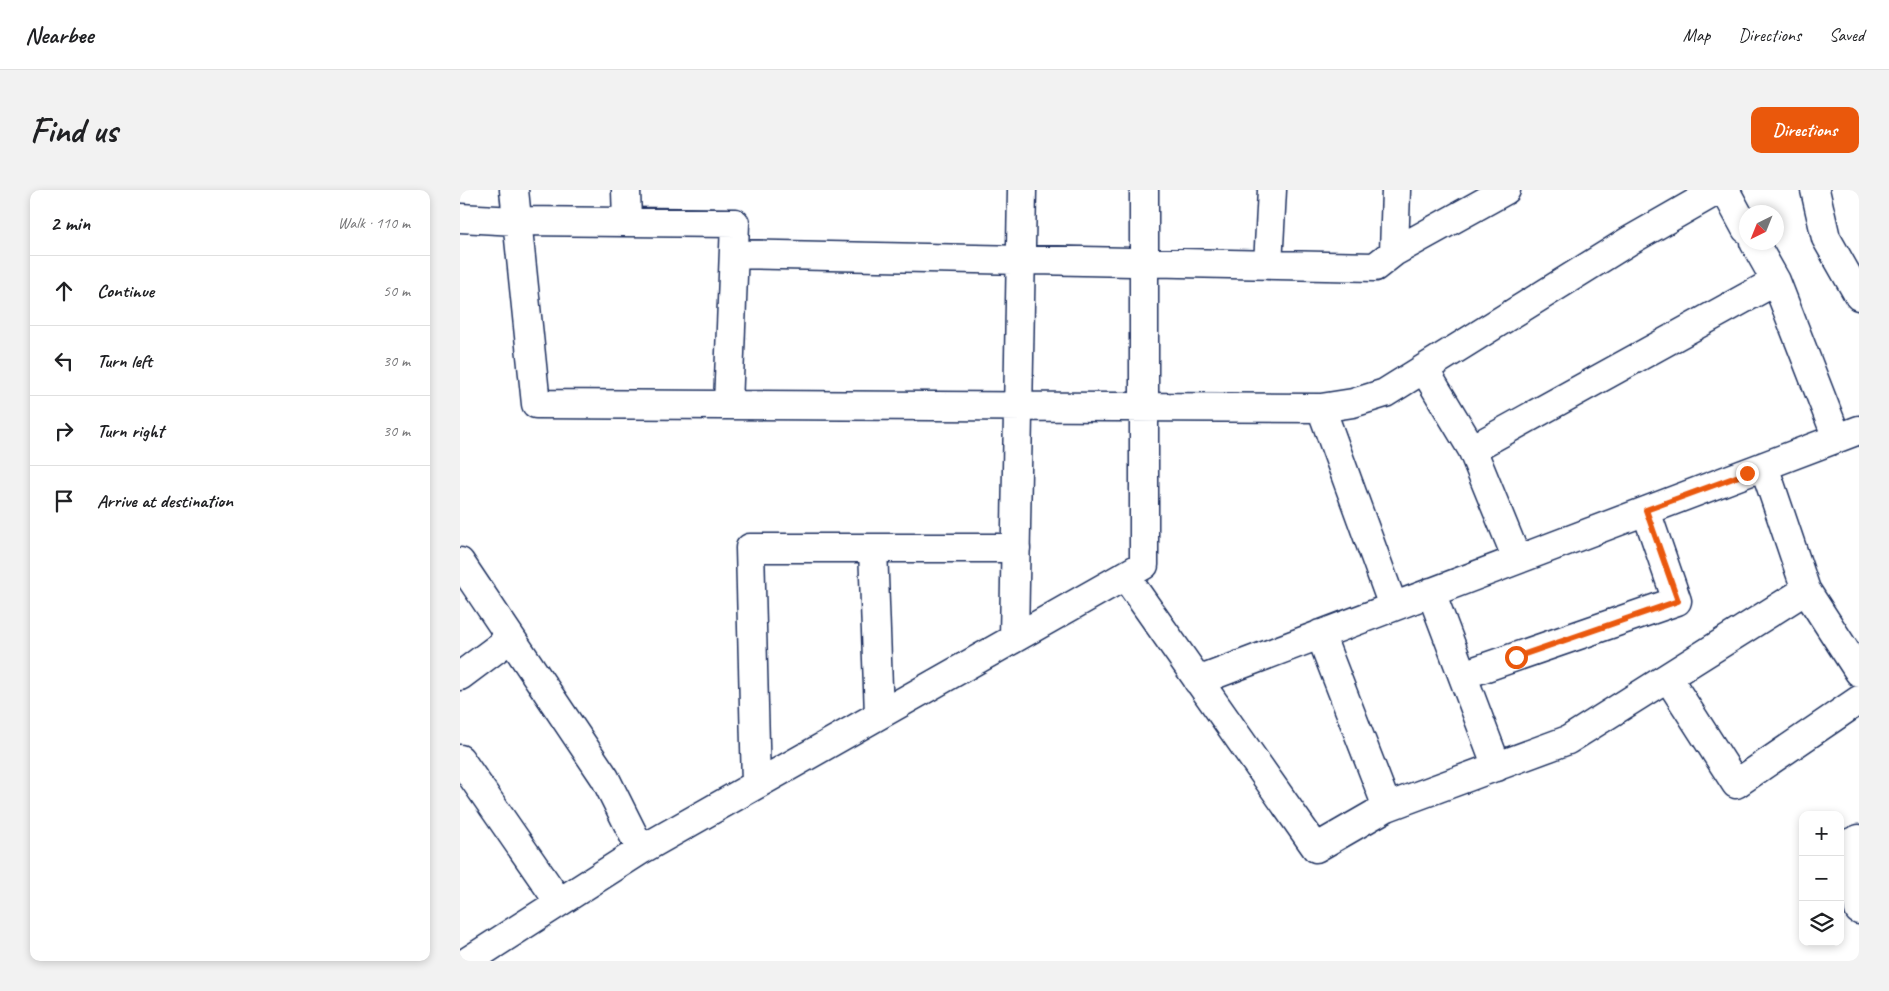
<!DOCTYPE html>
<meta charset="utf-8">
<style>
body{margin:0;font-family:Caveat,sans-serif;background:#f2f2f2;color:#202124}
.controls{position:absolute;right:15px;bottom:15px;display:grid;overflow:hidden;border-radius:10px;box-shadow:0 2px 8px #0003}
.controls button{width:45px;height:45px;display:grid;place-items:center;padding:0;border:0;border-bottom:1px solid #e0e0e0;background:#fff;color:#202124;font:25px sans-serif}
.compass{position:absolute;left:1279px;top:15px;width:45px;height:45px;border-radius:50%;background:#fff;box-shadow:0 2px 8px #0003;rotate:223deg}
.stop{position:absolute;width:15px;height:15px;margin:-11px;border:4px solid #ea580c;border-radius:50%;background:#fff}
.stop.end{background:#ea580c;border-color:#fff;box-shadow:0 1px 5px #0008}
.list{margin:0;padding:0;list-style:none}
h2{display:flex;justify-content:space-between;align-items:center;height:65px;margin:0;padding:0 20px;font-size:21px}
h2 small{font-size:16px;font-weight:400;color:#757577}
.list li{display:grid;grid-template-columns:32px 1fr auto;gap:15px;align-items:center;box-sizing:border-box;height:70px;padding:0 20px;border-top:1px solid #e0e0e0}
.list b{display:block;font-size:19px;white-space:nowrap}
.list em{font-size:16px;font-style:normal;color:#757577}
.icon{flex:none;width:28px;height:28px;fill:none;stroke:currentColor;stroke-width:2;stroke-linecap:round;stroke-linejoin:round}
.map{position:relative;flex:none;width:1399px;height:771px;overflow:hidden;border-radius:10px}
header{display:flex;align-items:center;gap:30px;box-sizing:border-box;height:70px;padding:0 25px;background:#fff;border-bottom:1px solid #e0e0e0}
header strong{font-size:24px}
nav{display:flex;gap:28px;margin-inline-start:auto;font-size:18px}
.intro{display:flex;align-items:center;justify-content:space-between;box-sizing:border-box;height:120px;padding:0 30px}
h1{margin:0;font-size:35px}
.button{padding:12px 22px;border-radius:10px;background:#ea580c;color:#fff;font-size:18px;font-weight:700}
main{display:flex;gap:30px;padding:0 30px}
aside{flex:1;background:#fff;border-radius:10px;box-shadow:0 2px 8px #0003}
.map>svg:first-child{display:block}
</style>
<header>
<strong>Nearbee</strong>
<nav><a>Map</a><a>Directions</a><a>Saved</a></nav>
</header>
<div class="intro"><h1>Find us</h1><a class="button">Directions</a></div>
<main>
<aside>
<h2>2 min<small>Walk · 110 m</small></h2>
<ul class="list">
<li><svg class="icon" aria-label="ahead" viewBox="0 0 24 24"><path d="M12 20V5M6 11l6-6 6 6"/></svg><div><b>Continue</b></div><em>50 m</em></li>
<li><svg class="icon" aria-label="left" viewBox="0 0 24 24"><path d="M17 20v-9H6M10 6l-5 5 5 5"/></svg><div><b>Turn left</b></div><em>30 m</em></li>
<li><svg class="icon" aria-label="right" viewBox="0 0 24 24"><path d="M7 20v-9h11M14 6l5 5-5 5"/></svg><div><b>Turn right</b></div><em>30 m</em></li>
<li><svg class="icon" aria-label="arrive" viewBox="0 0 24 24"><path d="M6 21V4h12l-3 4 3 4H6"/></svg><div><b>Arrive at destination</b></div></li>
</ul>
</aside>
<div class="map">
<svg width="1399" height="771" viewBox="0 0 1399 771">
<rect width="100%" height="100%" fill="#fff"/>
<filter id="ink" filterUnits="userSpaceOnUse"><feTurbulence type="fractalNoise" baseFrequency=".02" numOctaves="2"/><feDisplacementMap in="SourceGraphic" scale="10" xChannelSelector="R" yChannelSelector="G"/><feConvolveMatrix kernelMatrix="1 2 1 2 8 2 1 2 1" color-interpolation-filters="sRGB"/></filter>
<g filter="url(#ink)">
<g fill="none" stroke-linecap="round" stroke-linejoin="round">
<defs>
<path id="minor" d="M54,0l22,214 785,4 32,-5 32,-10 244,-152 89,-51
M166,0l1,32
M1265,0l21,39
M1355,0l11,48 33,58
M0,28l57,3 218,2 -7,182
M1294,52l22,39 61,157
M934,62l2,-62
M274,64l641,13 19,-15 112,-62
M808,75l4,-75
M964,179l48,80 45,110
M861,218l72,198
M1012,259l304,-168
M1304,276l42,124 53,82
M413,358l6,167
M0,372l145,216 36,72
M665,386l191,272 71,-41 181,-67 238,-150
M971,402l66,175
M860,444l67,173
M554,448l8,-448
M1003,485l214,-74 -31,-90
M0,486l51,-38
M1208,488l68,106 123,-84
M738,491l661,-251
M0,569l99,143
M296,594l-6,-236h266
M1399,649l-12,5 12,66
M8,771l173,-111 503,-285v-375"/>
</defs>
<use href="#minor" stroke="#1b2f5e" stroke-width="31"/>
<use href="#minor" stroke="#fff" stroke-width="28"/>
</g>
</g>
<g fill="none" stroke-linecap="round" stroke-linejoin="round" filter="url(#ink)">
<path stroke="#ea580c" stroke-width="6" d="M1056,467l162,-56 -32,-91 101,-37"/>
</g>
</svg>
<div class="controls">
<button>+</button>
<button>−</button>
<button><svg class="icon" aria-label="layers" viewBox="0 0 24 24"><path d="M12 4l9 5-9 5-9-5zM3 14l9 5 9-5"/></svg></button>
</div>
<svg class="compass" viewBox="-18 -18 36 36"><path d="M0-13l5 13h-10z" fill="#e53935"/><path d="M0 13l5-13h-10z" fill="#757577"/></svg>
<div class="stop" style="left:1056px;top:467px"></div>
<div class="stop end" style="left:1287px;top:283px"></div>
</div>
</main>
